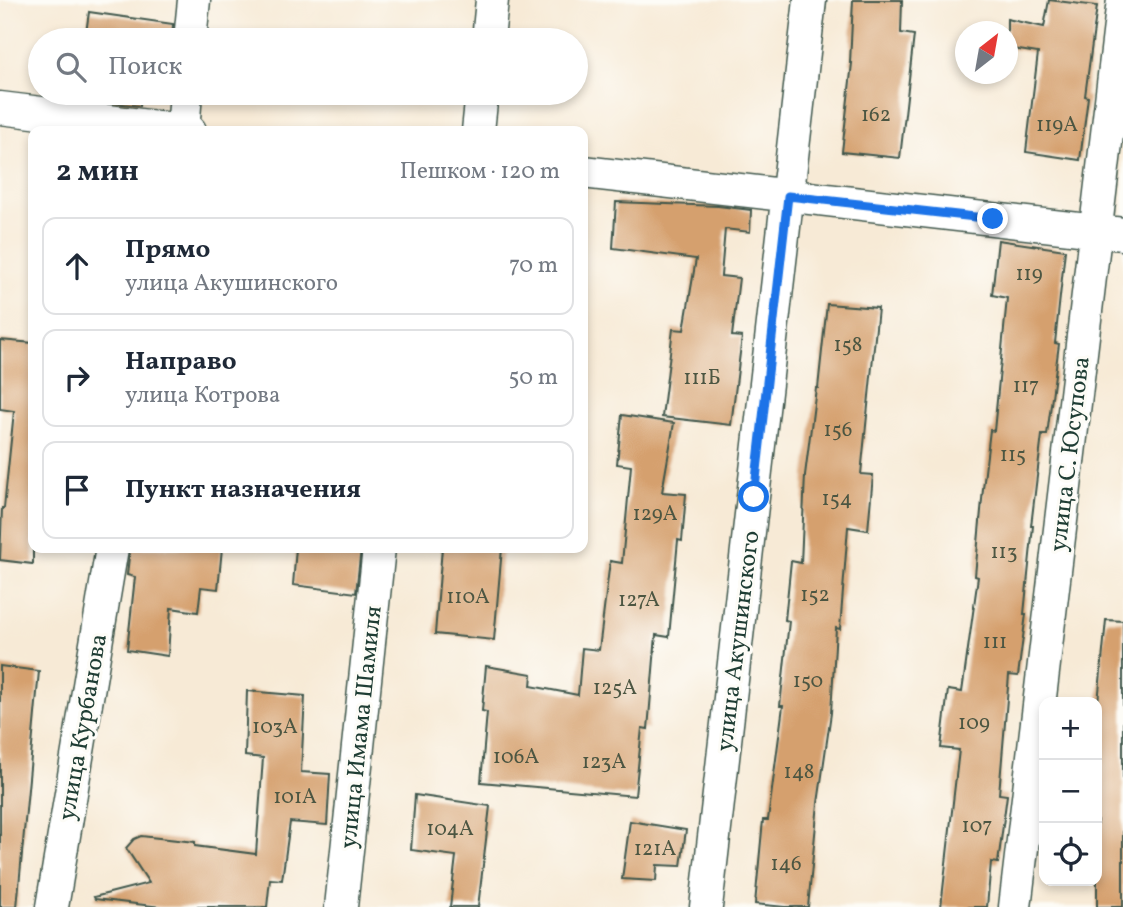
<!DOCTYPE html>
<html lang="ru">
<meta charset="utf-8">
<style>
body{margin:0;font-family:Vollkorn,serif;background:#f2f2f3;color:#1f2937}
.controls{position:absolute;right:21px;bottom:21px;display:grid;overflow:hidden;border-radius:14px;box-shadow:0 4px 10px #0003}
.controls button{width:63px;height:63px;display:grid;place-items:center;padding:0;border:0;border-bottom:2px solid #e0e1e3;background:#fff;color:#1f2937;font:35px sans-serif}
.compass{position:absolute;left:955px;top:21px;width:63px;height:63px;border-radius:50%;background:#fff;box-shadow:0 4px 10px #0003;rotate:31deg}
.stop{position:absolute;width:21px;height:21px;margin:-16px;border:5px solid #1a73e8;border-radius:50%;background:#fff}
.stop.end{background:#1a73e8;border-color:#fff;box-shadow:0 2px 7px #0008}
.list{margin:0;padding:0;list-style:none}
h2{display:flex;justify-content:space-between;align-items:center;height:91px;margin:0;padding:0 28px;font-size:30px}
h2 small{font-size:23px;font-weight:400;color:#747a83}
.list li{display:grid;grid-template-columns:46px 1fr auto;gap:21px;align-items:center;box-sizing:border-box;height:98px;margin:0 14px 14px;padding:0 14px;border:2px solid #e0e1e3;border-radius:14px}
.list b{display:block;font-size:26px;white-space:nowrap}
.list p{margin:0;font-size:23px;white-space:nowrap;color:#747a83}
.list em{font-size:23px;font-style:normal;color:#747a83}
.icon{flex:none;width:38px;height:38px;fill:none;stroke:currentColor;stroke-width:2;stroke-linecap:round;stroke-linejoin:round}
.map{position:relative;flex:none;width:1123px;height:907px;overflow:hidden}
.search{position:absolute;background:#fff;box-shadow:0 4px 10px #0003;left:28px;top:28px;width:560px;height:77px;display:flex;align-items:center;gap:18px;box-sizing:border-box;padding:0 24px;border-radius:38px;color:#747a83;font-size:26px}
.panel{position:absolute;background:#fff;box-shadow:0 4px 10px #0003;left:28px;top:126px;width:560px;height:427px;border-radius:14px}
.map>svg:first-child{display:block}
</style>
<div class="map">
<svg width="1123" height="907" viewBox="0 0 1123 907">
<rect width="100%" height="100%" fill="#fdfcf7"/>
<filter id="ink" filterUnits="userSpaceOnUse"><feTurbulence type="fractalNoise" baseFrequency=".0143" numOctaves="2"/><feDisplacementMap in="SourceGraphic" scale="14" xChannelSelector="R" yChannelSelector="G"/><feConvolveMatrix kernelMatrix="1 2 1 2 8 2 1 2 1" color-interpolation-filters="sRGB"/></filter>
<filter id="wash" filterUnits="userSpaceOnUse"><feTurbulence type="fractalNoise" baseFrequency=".00686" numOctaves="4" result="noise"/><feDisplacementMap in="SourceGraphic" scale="28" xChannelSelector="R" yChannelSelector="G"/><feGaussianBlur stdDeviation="1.57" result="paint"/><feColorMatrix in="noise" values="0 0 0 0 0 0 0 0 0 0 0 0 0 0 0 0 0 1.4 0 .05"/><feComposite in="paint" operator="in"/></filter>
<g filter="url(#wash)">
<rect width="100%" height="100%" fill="#f7ead6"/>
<g id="blocks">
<path fill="#d5a06e" d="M853,0h49l-1,33 13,2 -14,123 -58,-6 10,-89h-2z
M1049,0l48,6 -12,90 3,1 -8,63 -54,-8 12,-99 -31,-5v-29l37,8z
M89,12l84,12 -1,16h-87z
M71,93h70l-1,13 -69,-8z
M616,202l102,4 33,4 -1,22 -25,-3 -4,47 18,2 -7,58 10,1 -11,88 -69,-8 11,-88 11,1 12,-71 -83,-11z
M998,240l67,10 -10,93 4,1 -12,91h-5l-11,91h2l-9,88h2l-8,62 -9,-1 -10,119 8,1 -9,68 -7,-1 -4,45h-46l18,-157 -18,-2 7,-58 14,2 16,-115 -3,-1 8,-87 7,-59 4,1 13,-133 -15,-3z
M827,304l51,4 -17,166 12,1 -5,55 -20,-3 -8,102 -4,-1 -5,85 -13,90 -10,104h-23l-30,-3 8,-84h5l15,-114h-3l9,-85 -4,-1 6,-59 10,2 4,-88 11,-87h2z
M0,340l33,3v221l-33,-4 2,-52h2l10,-97 -14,-2z
M622,415l52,8 -12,69 24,2 -4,47 -4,-1 -9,97 -13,-2 -8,94 -6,-1 -7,68 -154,-14 6,-70 -5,-1 4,-45 46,8 -1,12 47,9 4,-47 17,2 11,-89 12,2 9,-97 -14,-2z
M130,548h92l-4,41 -17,-2 -3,25 -27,-4 -3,48 -41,-6 8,-73 -8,-2z
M296,548h65l-5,45 -63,-8z
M442,548h60l-8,92 -59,-6z
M1106,620l17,1v286h-26v-194z
M0,666l39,5 -22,236h-17z
M247,691l58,5 -4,76 29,2 -3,51 -37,-3 -8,58 -12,-1 -3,28h-106l-66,-8 -1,-2 55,-14 -23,-35 8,-9 7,-3 54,6v4l61,8 7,-96 -18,-2z
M415,795l75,11 -12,101h-28l6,-51 -45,-6z
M630,821l56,9 -5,36 -24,-1 -1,16 -34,-2z"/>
</g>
</g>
<g filter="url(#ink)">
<use href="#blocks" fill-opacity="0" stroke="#3f574c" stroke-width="2"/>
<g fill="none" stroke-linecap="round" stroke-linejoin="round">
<defs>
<path id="minor" d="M190,40l4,-40
M488,40l4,-40
M0,108l190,23
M183,131l3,-38
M478,131l4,-38
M583,172l540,62
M52,907l60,-359
M341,907l38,-359
M706,907l104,-907
M1015,907l108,-907"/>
</defs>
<use href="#minor" stroke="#3f574c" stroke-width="35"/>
<use href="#minor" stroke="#fff" stroke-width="32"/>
</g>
</g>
<g fill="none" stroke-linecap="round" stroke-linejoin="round" filter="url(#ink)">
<path stroke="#1a73e8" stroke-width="9" d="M754,497l34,-301 205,23"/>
</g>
<g text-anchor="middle" stroke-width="6" stroke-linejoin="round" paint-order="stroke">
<g font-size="21" fill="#4c5642">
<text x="876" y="121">162</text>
<text x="1057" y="131">119А</text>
<text x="1029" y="280">119</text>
<text x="848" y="351">158</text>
<text x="702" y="384">111Б</text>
<text x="1026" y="392">117</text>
<text x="838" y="436">156</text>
<text x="1013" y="461">115</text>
<text x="837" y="505">154</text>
<text x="655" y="520">129А</text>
<text x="1004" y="558">113</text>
<text x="815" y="601">152</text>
<text x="468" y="603">110А</text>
<text x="639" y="606">127А</text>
<text x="995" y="648">111</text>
<text x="808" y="687">150</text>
<text x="615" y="694">125А</text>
<text x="974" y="729">109</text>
<text x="275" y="733">103А</text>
<text x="516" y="763">106А</text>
<text x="604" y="768">123А</text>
<text x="799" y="778">148</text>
<text x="295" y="803">101А</text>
<text x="977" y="832">107</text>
<text x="450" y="835">104А</text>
<text x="655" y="855">121А</text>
<text x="786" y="870">146</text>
</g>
<g font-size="24" fill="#1f3d34" stroke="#fdfcf7">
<text transform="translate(1069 454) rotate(-83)" y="8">улица С. Юсупова</text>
<text transform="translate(737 641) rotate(-83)" y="8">улица Акушинского</text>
<text transform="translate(82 727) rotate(-80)" y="8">улица Курбанова</text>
<text transform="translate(360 727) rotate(-84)" y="8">улица Имама Шамиля</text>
</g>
</g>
</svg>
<div class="controls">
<button>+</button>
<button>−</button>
<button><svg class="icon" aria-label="locate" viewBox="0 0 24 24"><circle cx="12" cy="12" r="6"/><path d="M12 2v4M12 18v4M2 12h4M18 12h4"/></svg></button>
</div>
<svg class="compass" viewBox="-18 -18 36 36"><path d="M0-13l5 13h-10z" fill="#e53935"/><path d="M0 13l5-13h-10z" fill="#747a83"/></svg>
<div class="stop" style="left:754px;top:497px"></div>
<div class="stop end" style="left:993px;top:219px"></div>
<div class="search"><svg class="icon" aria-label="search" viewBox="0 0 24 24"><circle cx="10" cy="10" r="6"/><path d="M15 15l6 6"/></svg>Поиск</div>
<section class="panel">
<h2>2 мин<small>Пешком · 120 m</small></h2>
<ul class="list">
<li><svg class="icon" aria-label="ahead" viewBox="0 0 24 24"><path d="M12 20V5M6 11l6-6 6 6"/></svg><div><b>Прямо</b><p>улица Акушинского</p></div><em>70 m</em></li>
<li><svg class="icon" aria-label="right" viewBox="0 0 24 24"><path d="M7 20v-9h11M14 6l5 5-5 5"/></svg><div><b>Направо</b><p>улица Котрова</p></div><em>50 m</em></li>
<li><svg class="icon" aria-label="arrive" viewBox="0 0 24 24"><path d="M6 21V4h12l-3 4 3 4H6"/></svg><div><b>Пункт назначения</b></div></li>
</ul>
</section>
</div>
